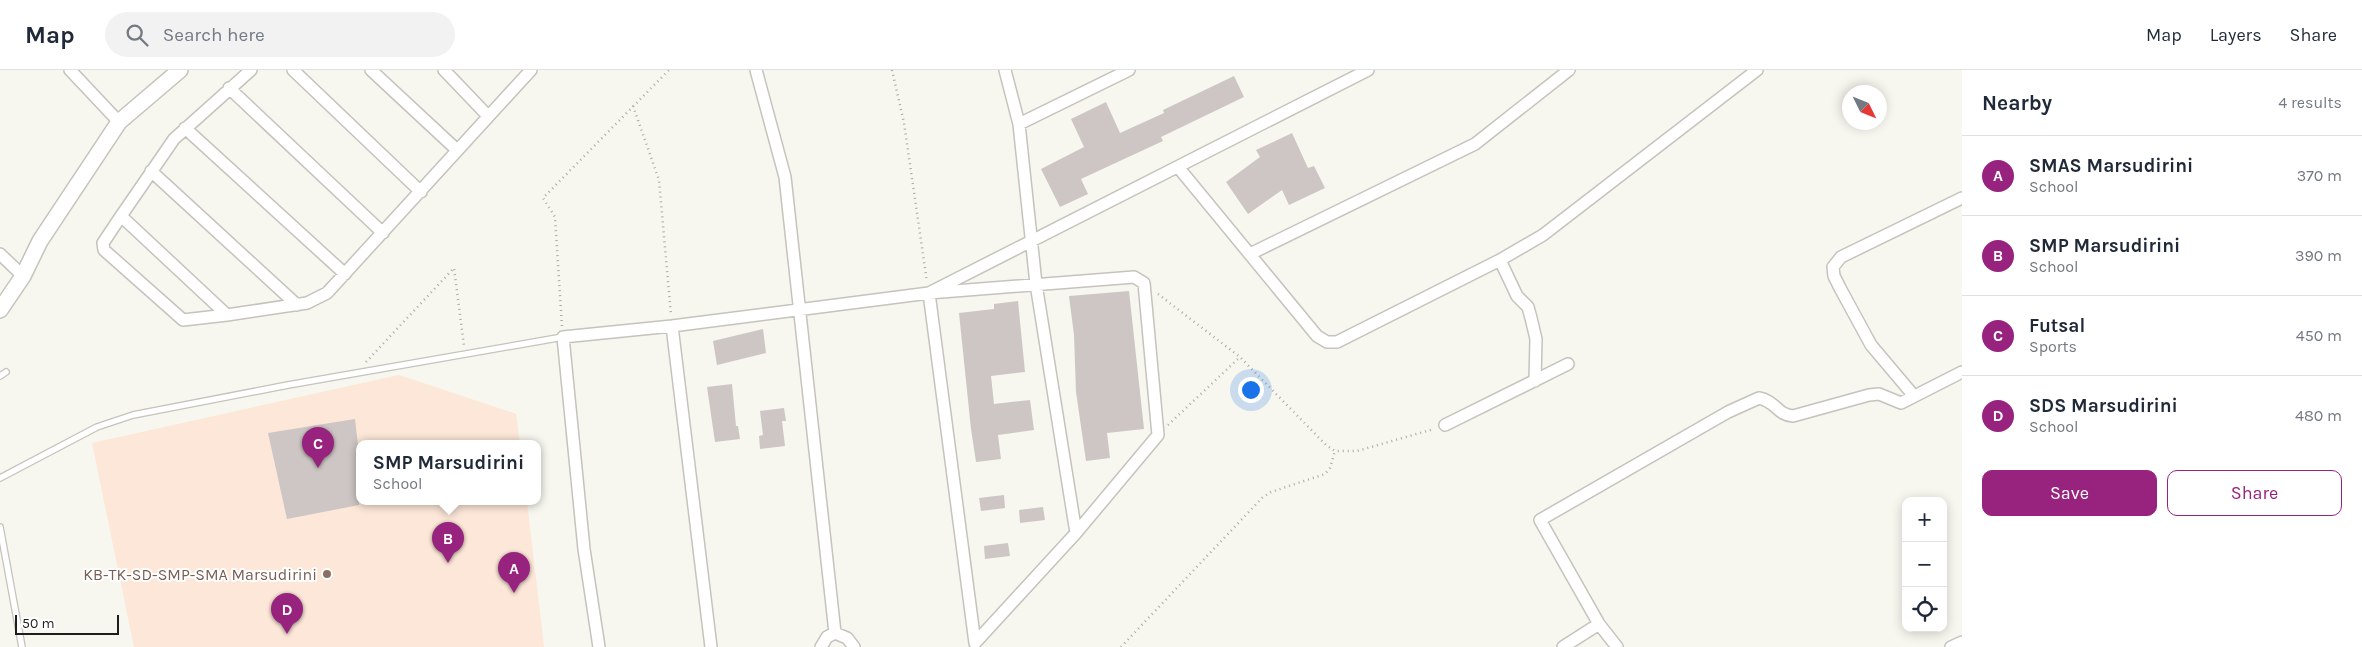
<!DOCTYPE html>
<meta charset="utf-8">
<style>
body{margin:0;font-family:Karla,sans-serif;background:#f2f2f3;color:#1f2937}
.controls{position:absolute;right:15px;bottom:15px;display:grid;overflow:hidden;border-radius:10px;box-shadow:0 2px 12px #0003}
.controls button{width:45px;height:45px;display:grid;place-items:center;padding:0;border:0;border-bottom:1px solid #e0e1e3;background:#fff;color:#1f2937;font:25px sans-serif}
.compass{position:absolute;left:1842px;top:15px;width:45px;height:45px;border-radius:50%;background:#fff;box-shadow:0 2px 12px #0003;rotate:133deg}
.scale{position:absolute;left:15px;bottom:12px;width:104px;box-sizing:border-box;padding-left:5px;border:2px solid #1e1e1c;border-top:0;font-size:14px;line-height:18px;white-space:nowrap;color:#1e1e1c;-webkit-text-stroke:4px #fff;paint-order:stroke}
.you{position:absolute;left:1250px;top:319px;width:18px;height:18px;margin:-12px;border:4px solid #fff;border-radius:50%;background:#1a73e8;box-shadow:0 0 0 8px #1a73e833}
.badge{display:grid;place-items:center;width:32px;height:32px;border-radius:50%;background:#97237f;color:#fff;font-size:16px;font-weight:700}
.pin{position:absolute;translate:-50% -41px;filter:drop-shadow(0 1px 2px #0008)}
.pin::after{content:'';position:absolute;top:26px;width:18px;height:15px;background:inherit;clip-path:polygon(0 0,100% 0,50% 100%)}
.popup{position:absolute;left:356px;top:370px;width:185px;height:65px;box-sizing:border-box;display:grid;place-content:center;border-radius:10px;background:#fff;filter:drop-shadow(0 1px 4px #0005);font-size:16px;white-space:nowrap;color:#747a83}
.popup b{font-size:19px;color:#1f2937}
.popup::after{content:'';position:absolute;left:50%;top:100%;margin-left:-10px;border:10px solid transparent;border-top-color:#fff}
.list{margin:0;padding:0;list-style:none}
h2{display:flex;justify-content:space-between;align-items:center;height:65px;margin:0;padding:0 20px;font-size:21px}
h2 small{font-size:16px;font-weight:400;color:#747a83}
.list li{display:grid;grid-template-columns:32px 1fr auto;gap:15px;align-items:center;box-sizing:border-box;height:80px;padding:0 20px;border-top:1px solid #e0e1e3}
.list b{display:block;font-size:19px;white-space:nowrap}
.list p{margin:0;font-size:16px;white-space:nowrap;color:#747a83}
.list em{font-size:16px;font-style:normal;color:#747a83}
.actions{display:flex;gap:10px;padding:15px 20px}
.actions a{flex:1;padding:11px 0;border:1px solid #97237f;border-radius:10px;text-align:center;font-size:18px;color:#97237f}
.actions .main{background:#97237f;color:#fff}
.icon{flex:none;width:28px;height:28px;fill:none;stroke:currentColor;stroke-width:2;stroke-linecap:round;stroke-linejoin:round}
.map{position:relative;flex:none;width:1962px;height:577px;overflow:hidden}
header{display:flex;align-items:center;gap:30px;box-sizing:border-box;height:70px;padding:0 25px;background:#fff;border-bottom:1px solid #e0e1e3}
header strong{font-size:24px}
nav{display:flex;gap:28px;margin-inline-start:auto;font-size:18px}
.search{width:350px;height:45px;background:#f2f2f3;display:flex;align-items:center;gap:12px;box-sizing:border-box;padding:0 18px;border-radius:28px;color:#747a83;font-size:19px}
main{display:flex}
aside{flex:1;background:#fff}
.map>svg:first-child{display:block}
</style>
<header>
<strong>Map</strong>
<div class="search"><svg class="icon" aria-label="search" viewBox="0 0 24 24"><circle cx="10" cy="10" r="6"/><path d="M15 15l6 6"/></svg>Search here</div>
<nav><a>Map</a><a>Layers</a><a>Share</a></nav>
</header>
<main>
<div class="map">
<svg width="1962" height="577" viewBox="0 0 1962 577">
<rect width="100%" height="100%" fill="#f7f6ef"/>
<path fill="#fce7d8" d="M399,305l117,39 4,30h-161v58h168l17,145h-410l-42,-204z"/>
<path fill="#cdc6c5" d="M1234,6l10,21 -83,40 2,4 -82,38 7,15 -28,13 -19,-38 43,-22 -13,-28 35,-17 14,31 44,-20 -1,-3z
M1292,63l16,35 6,-2 11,22 -36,17 -7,-15 -34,24 -22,-32 34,-25 -4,-7z
M1129,221l15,138 -37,4 3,25 -24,3 -10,-69 -2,-57 -5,-39z
M1018,231l7,71 -34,4 3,28 36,-4 4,30 -36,5 3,24 -25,3 -5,-33 -12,-116 35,-4v-5z
M763,259l3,24 -49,12 -4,-24z
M732,314l4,42h2l2,13 -25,3 -8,-55z
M784,338l2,13h-4l3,25 -25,3 -1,-13 4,-1 -3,-24z
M355,349l4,35v51l-72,14 -19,-86z
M1004,425l1,13 -24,3 -2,-13z
M1043,437l2,13 -25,3 -1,-13z
M1008,473l2,13 -25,3 -1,-13z"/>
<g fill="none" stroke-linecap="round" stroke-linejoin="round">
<defs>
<path id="service" d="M0,306l6,-4
M0,408l97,-51 36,-12 155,-30 275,-48
M0,457l22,120"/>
<path id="minor" d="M70,0l49,52
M251,0l-77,69 -53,77 106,99 80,-12 20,-10 204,-223
M293,0l128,122
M371,0l86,80
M444,0l44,46
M756,0l29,107 50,456
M1005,0l14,54 17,160 40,249
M229,18l154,145
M1019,54l110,-54
M185,58l160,146
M1178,97l139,169 10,6h10l163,-82 43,-25 214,-165
M151,101l146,134
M121,146l-18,27 1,7 79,70 44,-5
M0,184l23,22
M1250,184l225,-110 94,-74
M1500,190l17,36 11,11 3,11 5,21 -1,42
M672,256l39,321
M1914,326l-43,-51 -31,-57 -6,-12 -1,-9 8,-10 121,-59
M1445,355l123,-61
M835,563l12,5 7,9
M975,573l-46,-350 439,-223
M599,577l-15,-98 -21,-212 109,-11 257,-33 205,-16 10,6 14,152 -82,98 -101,110
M821,577l6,-10 8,-4
M1563,577l36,-23
M1617,577l-18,-23 -59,-104 188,-108 31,-14c17,3 18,17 34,18l76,-21 10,-1 22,9 61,-31
M1951,577l11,-5"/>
<path id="tertiary" d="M0,240l23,-34 17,-35 79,-119 61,-52"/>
</defs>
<use href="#service" stroke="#c5c3bd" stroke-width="8"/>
<use href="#minor" stroke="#c5c3bd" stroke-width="14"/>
<use href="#tertiary" stroke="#c5c3bd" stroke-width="18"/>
<path stroke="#abaaa5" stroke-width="2.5" stroke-dasharray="1 4" stroke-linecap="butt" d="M892,0l12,53 23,159
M633,36l26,74 12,135
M1158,224l82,63 86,88 9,6h22l77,-22
M562,256l-7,-109 -12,-19 126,-128
M366,292l88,-94 10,78
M1168,355l72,-68
M1121,577l141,-149 9,-6 54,-18 5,-6 5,-17"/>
<use href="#service" stroke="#fff" stroke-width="5.5"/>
<use href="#minor" stroke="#fff" stroke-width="11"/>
<use href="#tertiary" stroke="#fff" stroke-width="15"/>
</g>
<circle fill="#8d6e63" stroke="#fff" stroke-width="2" cx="327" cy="504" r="5"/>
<g text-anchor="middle" stroke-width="4" stroke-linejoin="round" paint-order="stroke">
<g font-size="16" fill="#785e54" stroke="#fff" text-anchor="end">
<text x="317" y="510">KB-TK-SD-SMP-SMA Marsudirini</text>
</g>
</g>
</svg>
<div class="controls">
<button>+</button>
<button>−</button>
<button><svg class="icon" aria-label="locate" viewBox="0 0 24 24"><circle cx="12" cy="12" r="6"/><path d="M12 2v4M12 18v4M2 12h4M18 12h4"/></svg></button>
</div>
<svg class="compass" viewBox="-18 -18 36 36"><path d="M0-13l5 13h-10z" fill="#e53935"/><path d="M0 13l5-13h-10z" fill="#747a83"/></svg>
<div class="scale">50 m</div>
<div class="you"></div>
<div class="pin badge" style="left:514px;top:523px">A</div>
<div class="pin badge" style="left:448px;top:493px">B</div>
<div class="popup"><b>SMP Marsudirini</b>School</div>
<div class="pin badge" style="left:318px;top:398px">C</div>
<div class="pin badge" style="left:287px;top:564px">D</div>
</div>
<aside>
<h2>Nearby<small>4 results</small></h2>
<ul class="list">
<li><span class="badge">A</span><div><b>SMAS Marsudirini</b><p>School</p></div><em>370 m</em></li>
<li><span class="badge">B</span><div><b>SMP Marsudirini</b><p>School</p></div><em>390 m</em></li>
<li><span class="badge">C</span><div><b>Futsal</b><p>Sports</p></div><em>450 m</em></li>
<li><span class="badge">D</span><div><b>SDS Marsudirini</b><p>School</p></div><em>480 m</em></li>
</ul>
<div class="actions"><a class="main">Save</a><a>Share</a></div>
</aside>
</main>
